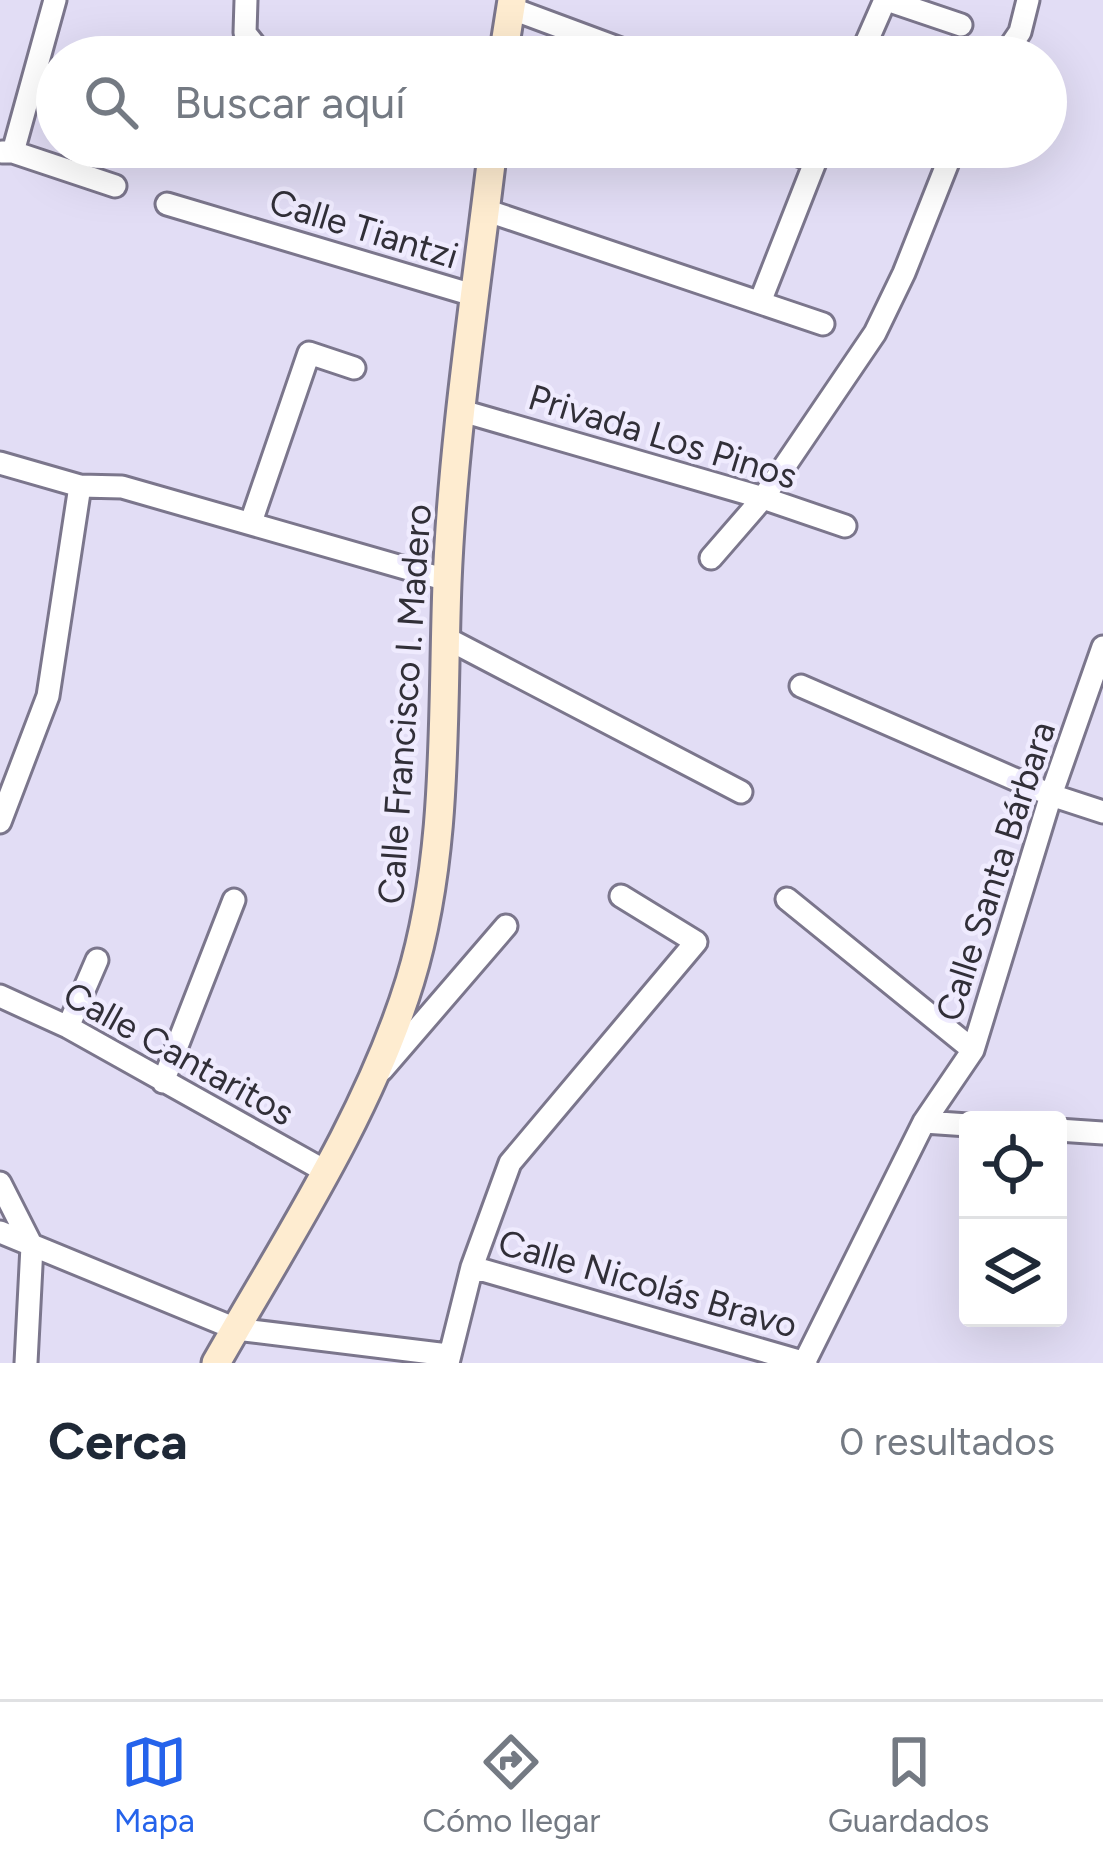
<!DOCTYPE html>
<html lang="es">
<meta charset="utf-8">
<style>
body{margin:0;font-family:Figtree,sans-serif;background:#f6f6f7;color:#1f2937}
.controls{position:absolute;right:36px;bottom:36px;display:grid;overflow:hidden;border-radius:12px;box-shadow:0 12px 48px #0002}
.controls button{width:108px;height:108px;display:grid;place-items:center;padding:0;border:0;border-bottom:3px solid #e0e1e3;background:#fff;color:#1f2937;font:60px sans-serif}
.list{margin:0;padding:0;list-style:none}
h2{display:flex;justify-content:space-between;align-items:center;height:156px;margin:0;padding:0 48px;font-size:51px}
h2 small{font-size:39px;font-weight:400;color:#747a83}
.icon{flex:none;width:66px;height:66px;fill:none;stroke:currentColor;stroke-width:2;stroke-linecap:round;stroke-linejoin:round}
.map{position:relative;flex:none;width:1103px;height:1363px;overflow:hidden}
.search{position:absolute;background:#fff;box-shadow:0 12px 48px #0002;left:36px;right:36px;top:36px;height:132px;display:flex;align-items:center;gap:30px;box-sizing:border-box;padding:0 42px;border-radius:66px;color:#747a83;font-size:45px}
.sheet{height:336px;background:#fff}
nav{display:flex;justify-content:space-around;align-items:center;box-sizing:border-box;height:168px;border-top:3px solid #e0e1e3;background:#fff;font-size:33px;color:#747a83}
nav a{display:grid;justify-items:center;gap:6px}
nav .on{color:#2563eb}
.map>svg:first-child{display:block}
</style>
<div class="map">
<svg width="1103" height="1363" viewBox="0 0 1103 1363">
<rect width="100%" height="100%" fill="#e2ddf5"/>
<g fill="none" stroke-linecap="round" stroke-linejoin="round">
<defs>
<path id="street" d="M246,0l-1,33 19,24
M887,0l74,25
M510,8l132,49
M860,57l25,-57
M1003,57l17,-25 8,-32
M777,147l38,14
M2,152h11l102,34
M13,152l42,-152
M167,204l306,91
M485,210l338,114
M760,302l61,-155
M462,411l301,87 82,28
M0,463l80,23 42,1 325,93
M251,522l58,-169 45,15
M711,558l52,-60 112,-165 29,-60 50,-126
M446,638l295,154
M801,686l250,109 52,17
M0,822l48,-126 32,-210
M787,899l186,151
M0,996l68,31 257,144
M68,1027l29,-67
M382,1070l124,-144
M163,1082l71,-182
M924,1122l44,3
M1058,1130l45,3
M0,1183l32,63 -6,117
M0,1232l236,97 212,26
M472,1267l334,96
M448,1363l24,-96 38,-104 186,-221 -75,-46
M804,1363l120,-241 49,-72 78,-255 52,-148"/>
<path id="secondary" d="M503,57l9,-57
M216,1363c70,-123 152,-246 194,-382 39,-127 32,-266 37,-398 6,-146 29,-291 46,-436"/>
</defs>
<use href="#street" stroke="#7b768c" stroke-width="27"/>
<use href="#secondary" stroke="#7b768c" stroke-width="33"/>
<use href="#street" stroke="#fff" stroke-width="21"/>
<use href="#secondary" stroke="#feecd0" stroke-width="27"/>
</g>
<g text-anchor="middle" stroke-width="9" stroke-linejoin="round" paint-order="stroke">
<g font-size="36" fill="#312f38" stroke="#efebfe">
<text transform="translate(364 228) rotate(17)" y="13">Calle Tiantzi</text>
<text transform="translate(663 436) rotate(17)" y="13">Privada Los Pinos</text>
<text transform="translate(404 704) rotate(-86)" y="13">Calle Francisco I. Madero</text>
<text transform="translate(995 871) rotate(-72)" y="13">Calle Santa Bárbara</text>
<text transform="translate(179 1053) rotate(29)" y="13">Calle Cantaritos</text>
<text transform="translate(648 1283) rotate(16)" y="13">Calle Nicolás Bravo</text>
</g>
</g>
</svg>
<div class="controls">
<button><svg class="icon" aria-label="locate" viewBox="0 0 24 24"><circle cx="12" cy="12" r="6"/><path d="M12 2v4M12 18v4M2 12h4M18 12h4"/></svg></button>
<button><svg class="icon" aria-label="layers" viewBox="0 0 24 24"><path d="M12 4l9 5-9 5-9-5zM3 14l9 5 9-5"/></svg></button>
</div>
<div class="search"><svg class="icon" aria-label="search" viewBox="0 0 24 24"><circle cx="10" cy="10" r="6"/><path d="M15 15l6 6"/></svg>Buscar aquí</div>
</div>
<section class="sheet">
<h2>Cerca<small>0 resultados</small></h2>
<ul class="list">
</ul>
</section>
<nav>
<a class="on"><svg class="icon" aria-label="map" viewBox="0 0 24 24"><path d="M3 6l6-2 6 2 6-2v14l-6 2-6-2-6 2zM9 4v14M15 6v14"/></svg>Mapa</a>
<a><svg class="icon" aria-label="directions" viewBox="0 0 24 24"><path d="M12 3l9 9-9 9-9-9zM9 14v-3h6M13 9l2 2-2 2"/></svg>Cómo llegar</a>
<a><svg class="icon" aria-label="saved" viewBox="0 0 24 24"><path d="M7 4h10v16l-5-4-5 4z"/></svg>Guardados</a>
</nav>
